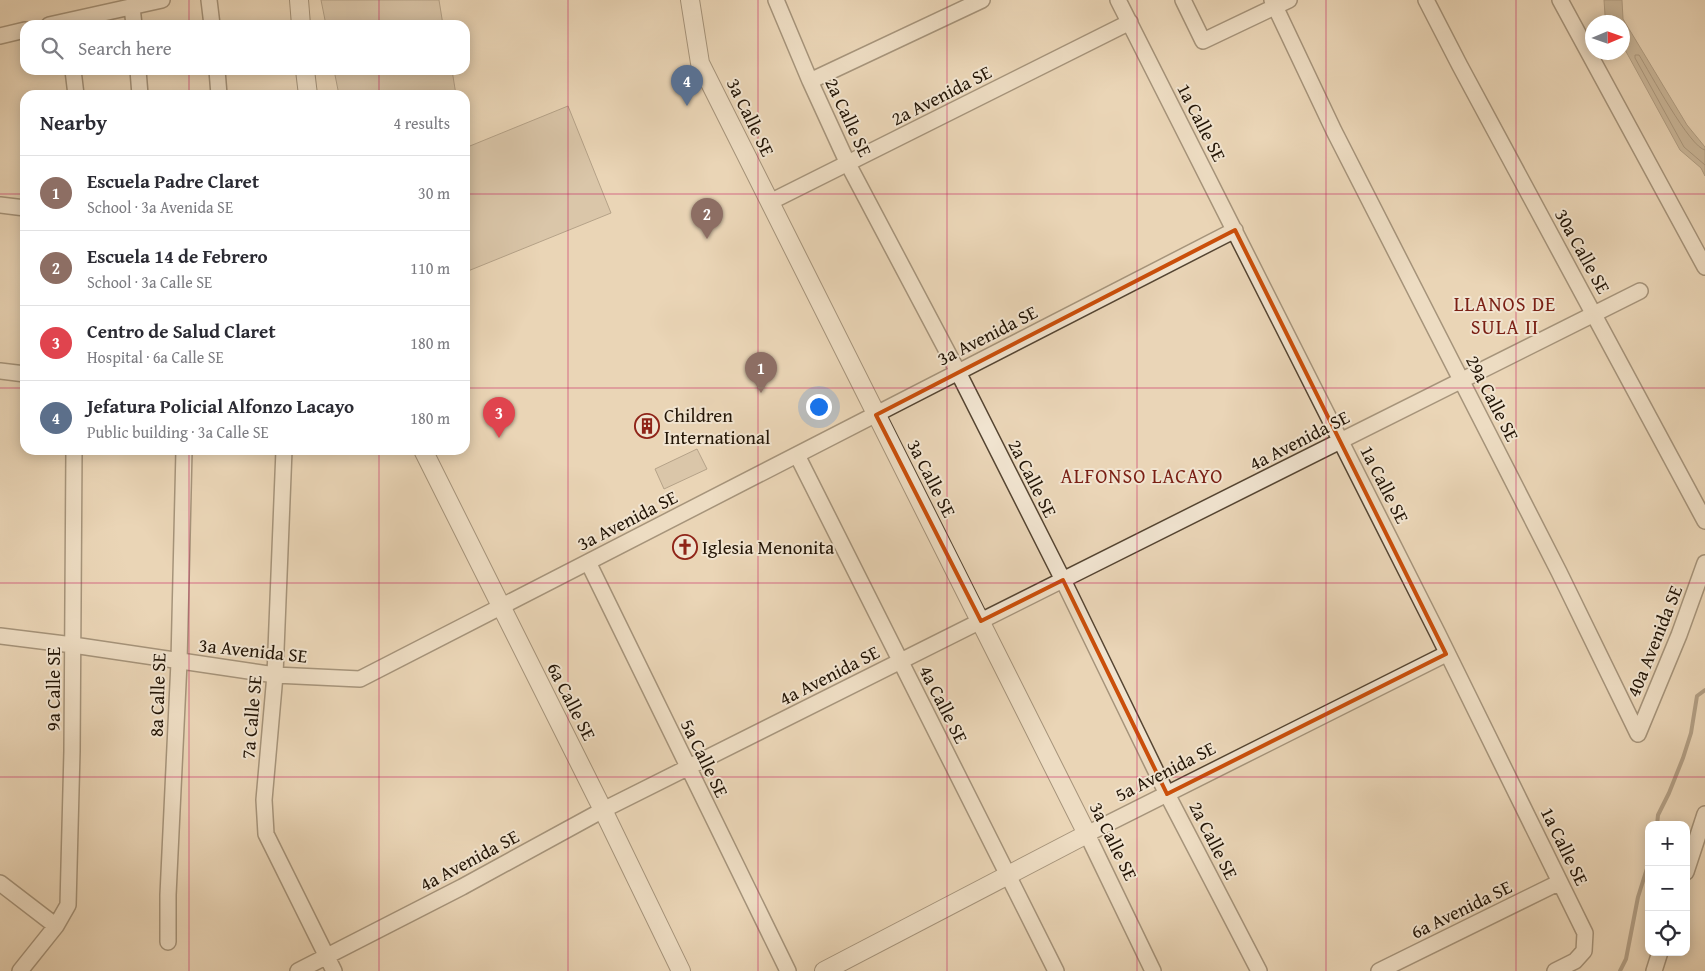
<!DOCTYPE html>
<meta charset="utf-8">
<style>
body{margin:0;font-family:"Gentium Book Plus",serif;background:#f7f7f7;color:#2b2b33}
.controls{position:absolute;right:15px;bottom:15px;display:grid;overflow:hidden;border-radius:10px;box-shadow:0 2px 12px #0003}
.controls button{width:45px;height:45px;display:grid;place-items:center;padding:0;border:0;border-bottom:1px solid #e1e1e2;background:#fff;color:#2b2b33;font:25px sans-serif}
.compass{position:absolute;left:1585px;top:15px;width:45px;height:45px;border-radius:50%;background:#fff;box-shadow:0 2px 12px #0003;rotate:88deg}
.you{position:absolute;left:818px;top:406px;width:18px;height:18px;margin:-12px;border:4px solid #fff;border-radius:50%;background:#1a73e8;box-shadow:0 0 0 8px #1a73e833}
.badge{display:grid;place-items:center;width:32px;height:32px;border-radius:50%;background:#d93025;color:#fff;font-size:16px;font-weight:700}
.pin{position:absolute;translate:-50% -41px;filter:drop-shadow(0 1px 2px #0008)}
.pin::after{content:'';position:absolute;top:26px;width:18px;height:15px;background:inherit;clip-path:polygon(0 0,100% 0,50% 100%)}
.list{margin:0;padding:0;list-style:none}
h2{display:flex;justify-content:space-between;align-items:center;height:65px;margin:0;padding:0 20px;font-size:21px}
h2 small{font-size:16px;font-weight:400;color:#7c7c81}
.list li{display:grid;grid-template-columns:32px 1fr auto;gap:15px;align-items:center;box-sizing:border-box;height:75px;padding:0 20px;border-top:1px solid #e1e1e2}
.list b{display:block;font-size:19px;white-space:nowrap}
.list p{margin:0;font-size:16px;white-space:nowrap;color:#7c7c81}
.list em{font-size:16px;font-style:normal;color:#7c7c81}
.icon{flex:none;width:28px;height:28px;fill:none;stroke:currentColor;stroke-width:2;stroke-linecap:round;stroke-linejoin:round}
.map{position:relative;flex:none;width:1705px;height:971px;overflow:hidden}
.search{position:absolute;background:#fff;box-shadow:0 2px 12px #0003;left:20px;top:20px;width:450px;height:55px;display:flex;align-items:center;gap:12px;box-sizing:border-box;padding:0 18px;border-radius:15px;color:#7c7c81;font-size:19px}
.panel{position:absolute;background:#fff;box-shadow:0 2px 12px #0003;left:20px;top:90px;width:450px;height:365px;border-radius:15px}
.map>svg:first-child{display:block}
</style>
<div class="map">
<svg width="1705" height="971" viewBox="0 0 1705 971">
<rect width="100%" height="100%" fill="#ead5b7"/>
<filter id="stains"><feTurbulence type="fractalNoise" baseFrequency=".004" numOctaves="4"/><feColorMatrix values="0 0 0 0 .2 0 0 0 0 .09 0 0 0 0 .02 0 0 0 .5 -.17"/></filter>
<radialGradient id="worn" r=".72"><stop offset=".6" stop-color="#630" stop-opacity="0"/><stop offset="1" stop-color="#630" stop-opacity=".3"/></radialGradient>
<path fill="#c8b499" stroke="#766450" d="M321,0h118l4,25h-117z
M334,70h118l4,25h-117z
M568,106l43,107 -143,58 -3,-8v-115z
M697,449l10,20 -43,20 -9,-20z"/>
<path fill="#a6947b" stroke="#72614c" d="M1604,0h18l1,19 64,106 18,22v29l-4,-8 -21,-18 -57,-104 -1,-24h-13l-4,-7z"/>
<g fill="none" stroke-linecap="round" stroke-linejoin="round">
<path stroke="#645440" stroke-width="1" d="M1705,150c-15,-2 -56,-79 -66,-95h-4v3l49,89 21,18"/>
<path stroke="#72614c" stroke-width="4" d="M1657,825l1,-10 11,-22 14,-35 8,-25 6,-37 8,-6
M1620,971l6,-12 12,-62 11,-35"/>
<defs>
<path id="minor" d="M209,0l3,25
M776,0l34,81 38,83 110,208 105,208 104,214 92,177
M1118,0l319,632 148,301 -1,18 -9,10 -20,10
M1183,0l20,41 86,-41
M1272,0l62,131 225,441 79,162
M1426,0l34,66 245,455
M1560,0l145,267
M132,7l2,18
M49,25l113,-25
M0,36l25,-6
M73,70l3,25
M138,70l2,25
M217,70l2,25
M810,81l172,-81
M770,202l360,-180
M0,205l25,3
M0,371l25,3
M284,450l-9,225 -11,125 2,34 68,137
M797,455l259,516
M588,562l200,409
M0,636l73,9 202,30 85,4 875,-449
M1638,734l41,-99 26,-72
M1686,872l19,-58
M0,883l56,43
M168,942v-47l11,-233 5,-212
M20,971l36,-45 12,-21 4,-154 2,-301
M298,971l164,-84 141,-77 1037,-519
M1153,971l-66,-137 359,-180
M1379,971l181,-89
M1654,971l6,-19"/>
<path id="tertiary" d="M299,0l2,25
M690,0l10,63 387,771 -263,137
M305,70l3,25
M423,450l180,360 78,161"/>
</defs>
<use href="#minor" stroke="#554532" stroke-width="18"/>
<use href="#tertiary" stroke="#554532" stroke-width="20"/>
<use href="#minor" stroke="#f1e4d0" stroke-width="15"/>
<use href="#tertiary" stroke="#f1e4d0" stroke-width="18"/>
</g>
<path d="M0 0H1705V971H0ZM1235,230l211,424 -279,140 -104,-214 -82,41 -105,-206z" fill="#ead5b7" fill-opacity=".55" fill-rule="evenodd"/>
<path fill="none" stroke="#ca4f0b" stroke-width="4" stroke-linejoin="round" d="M1235,230l211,424 -279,140 -104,-214 -82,41 -105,-206z"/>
<path fill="none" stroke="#c2185b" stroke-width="1" stroke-opacity="0.55" d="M189,0v25M379,0v25M568,0v971M758,0v971M947,0v971M1137,0v971M1326,0v971M1516,0v971M189,70v25M379,70v25M0,194h25M465,194h1240M0,388h25M465,388h1240M189,450v521M379,450v521M0,583h1705M0,777h1705"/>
<defs>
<symbol id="building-ring" viewBox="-11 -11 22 22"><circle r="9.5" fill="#f1e4d0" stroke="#8f2418" stroke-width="1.5"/><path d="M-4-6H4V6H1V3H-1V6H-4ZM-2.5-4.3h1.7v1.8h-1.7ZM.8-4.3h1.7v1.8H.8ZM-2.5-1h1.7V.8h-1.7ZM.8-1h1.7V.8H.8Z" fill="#8f2418"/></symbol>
<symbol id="church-ring" viewBox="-11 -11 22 22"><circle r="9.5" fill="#f1e4d0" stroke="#8f2418" stroke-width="1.5"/><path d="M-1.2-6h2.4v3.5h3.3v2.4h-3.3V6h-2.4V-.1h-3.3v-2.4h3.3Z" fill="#8f2418"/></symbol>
</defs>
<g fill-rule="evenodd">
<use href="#building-ring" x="633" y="412" width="28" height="28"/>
<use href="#church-ring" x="671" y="533" width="28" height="28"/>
</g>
<g text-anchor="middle" stroke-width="4" stroke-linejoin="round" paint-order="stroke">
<g font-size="19" fill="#231506" stroke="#f1e4d0">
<text transform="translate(941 95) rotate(-27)" y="7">2a Avenida SE</text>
<text transform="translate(751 117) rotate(64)" y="7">3a Calle SE</text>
<text transform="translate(849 117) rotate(65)" y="7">2a Calle SE</text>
<text transform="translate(1202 122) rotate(63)" y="7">1a Calle SE</text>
<text transform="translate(1583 251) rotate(61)" y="7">30a Calle SE</text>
<text transform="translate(987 335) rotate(-27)" y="7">3a Avenida SE</text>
<text transform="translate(1493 398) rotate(63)" y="7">29a Calle SE</text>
<text transform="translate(1299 440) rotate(-27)" y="7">4a Avenida SE</text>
<text transform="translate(932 478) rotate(63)" y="7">3a Calle SE</text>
<text transform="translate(1033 478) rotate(63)" y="7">2a Calle SE</text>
<text transform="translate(1385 484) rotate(63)" y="7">1a Calle SE</text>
<text transform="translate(627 520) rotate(-27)" y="7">3a Avenida SE</text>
<text transform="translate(1654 641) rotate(-68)" y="7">40a Avenida SE</text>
<text transform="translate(253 650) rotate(6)" y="7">3a Avenida SE</text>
<text transform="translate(829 675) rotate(-27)" y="7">4a Avenida SE</text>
<text transform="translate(53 689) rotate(-90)" y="7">9a Calle SE</text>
<text transform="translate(157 695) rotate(-88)" y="7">8a Calle SE</text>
<text transform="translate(572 701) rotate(63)" y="7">6a Calle SE</text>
<text transform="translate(944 704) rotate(63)" y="7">4a Calle SE</text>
<text transform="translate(251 717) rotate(-85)" y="7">7a Calle SE</text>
<text transform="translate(705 758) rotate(64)" y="7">5a Calle SE</text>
<text transform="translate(1165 771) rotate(-27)" y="7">5a Avenida SE</text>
<text transform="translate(1214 840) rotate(63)" y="7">2a Calle SE</text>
<text transform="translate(1114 841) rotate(64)" y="7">3a Calle SE</text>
<text transform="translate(1565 846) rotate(64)" y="7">1a Calle SE</text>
<text transform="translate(469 860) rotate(-28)" y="7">4a Avenida SE</text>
<text transform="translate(1461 909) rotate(-26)" y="7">6a Avenida SE</text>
</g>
<g font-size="19" fill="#231506" stroke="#f1e4d0" text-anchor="start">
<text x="664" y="422">Children<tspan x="664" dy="22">International</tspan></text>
<text x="702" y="554">Iglesia Menonita</text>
</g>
<g font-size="20" letter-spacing="1" fill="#7a1f14" stroke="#f1e4d0">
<text x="1505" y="311">LLANOS DE<tspan x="1505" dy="23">SULA II</tspan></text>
<text x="1142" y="483">ALFONSO LACAYO</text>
</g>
</g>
<rect width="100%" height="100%" filter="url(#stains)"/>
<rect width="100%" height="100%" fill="url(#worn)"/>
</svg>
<div class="controls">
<button>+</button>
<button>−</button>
<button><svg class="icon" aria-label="locate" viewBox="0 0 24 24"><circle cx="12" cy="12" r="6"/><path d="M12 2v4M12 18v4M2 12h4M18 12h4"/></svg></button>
</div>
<svg class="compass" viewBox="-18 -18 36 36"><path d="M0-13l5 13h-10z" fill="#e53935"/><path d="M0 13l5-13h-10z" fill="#7c7c81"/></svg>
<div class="you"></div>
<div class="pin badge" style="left:761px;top:393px;background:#8d6e63">1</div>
<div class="pin badge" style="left:707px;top:239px;background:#8d6e63">2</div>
<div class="pin badge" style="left:499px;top:438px;background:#e0444e">3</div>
<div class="pin badge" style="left:687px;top:106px;background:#5c6f8a">4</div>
<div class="search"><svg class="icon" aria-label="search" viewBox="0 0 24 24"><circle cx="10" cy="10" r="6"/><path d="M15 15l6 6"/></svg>Search here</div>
<section class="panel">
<h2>Nearby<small>4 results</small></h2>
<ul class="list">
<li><span class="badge" style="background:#8d6e63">1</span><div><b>Escuela Padre Claret</b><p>School · 3a Avenida SE</p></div><em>30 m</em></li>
<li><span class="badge" style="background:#8d6e63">2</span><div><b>Escuela 14 de Febrero</b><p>School · 3a Calle SE</p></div><em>110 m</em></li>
<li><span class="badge" style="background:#e0444e">3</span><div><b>Centro de Salud Claret</b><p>Hospital · 6a Calle SE</p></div><em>180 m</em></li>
<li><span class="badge" style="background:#5c6f8a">4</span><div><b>Jefatura Policial Alfonzo Lacayo</b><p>Public building · 3a Calle SE</p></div><em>180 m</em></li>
</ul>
</section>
</div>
